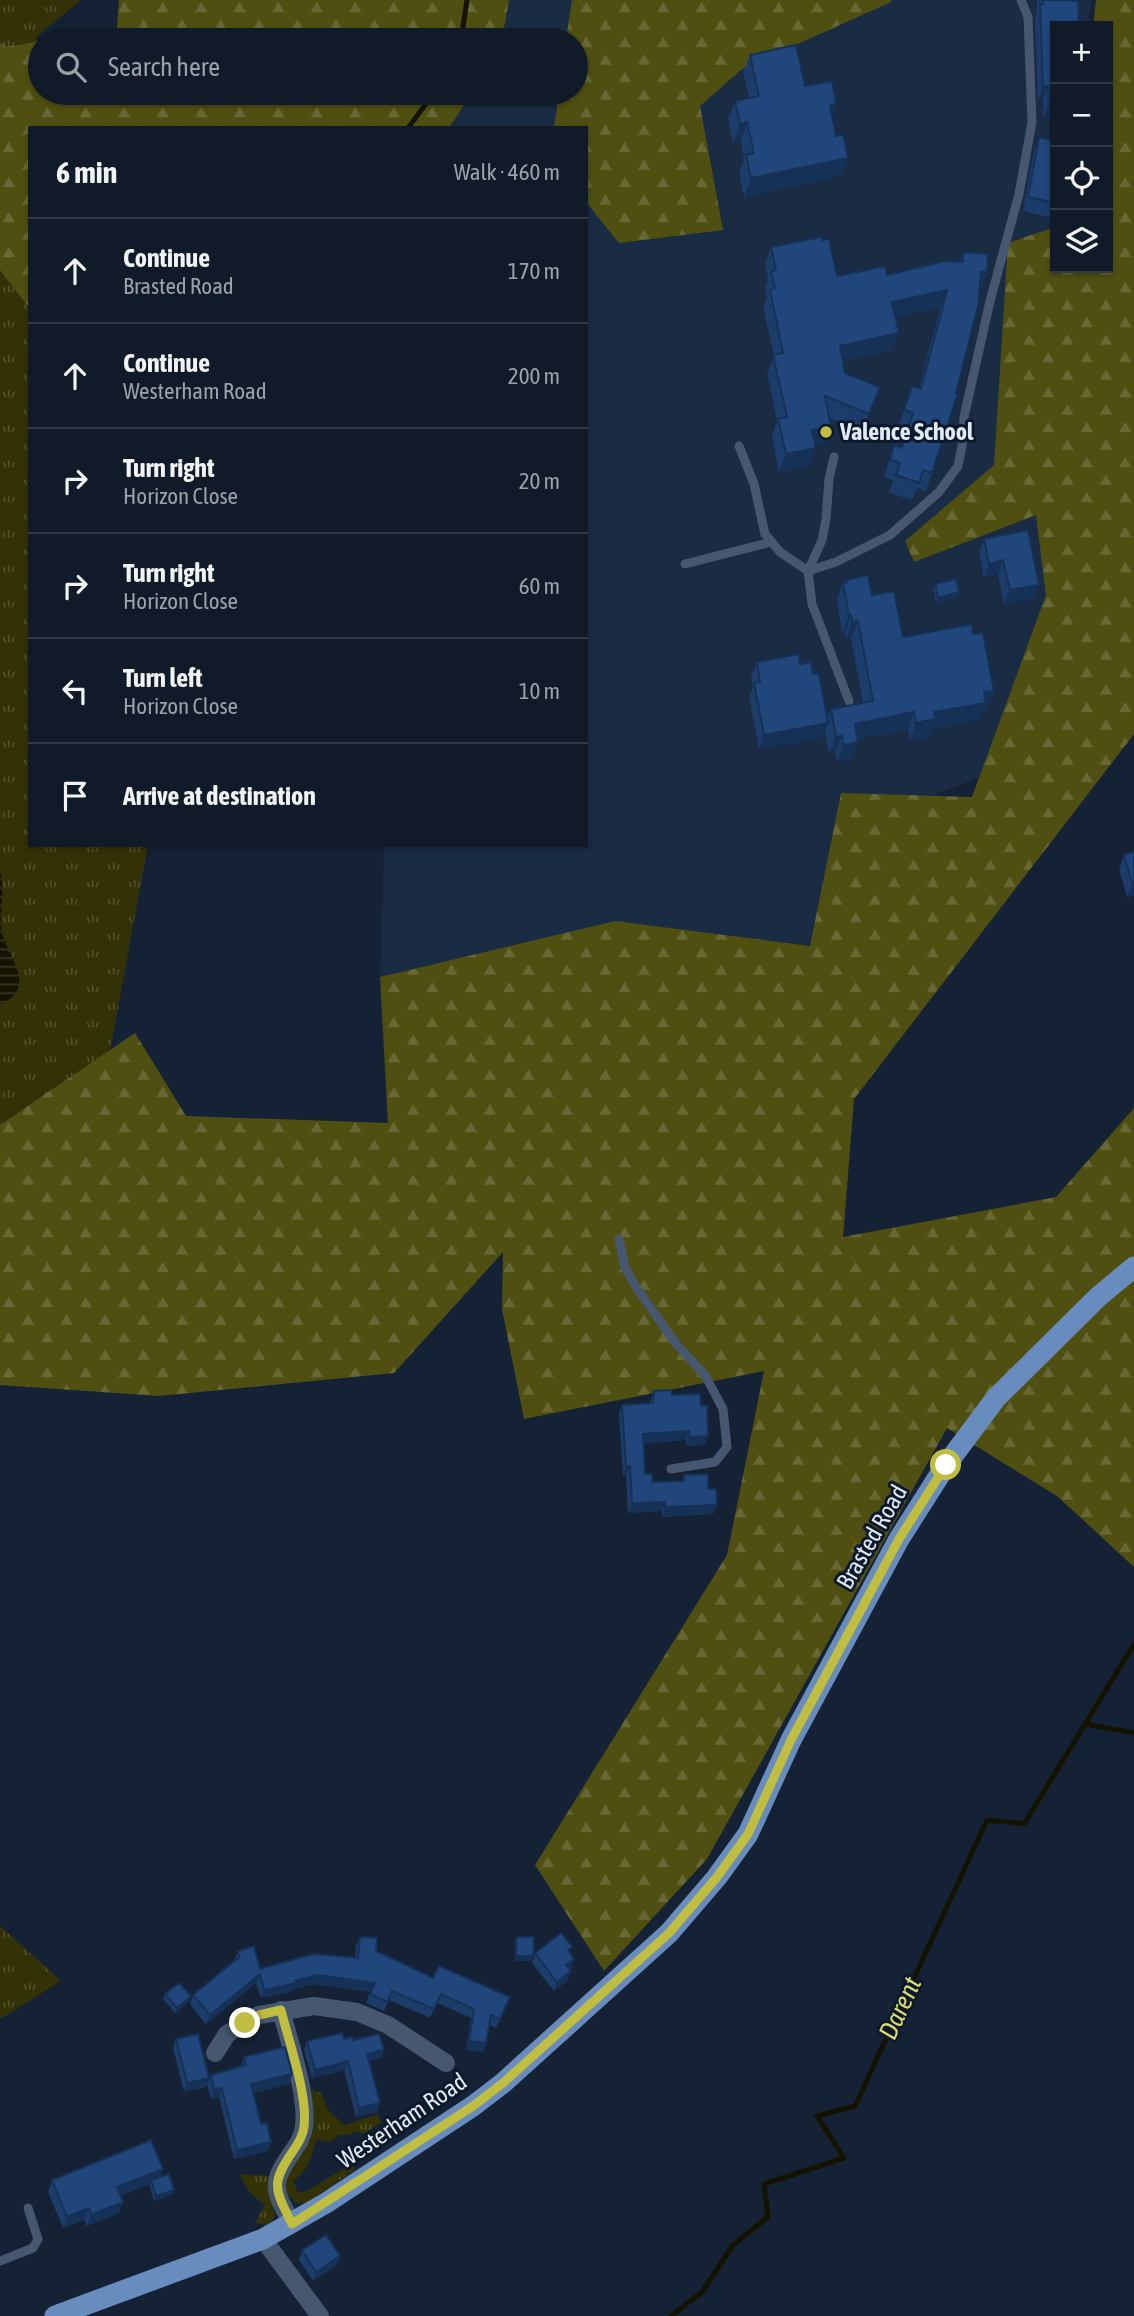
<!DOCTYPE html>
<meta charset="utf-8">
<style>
body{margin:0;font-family:"Asap Condensed",sans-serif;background:#192330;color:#f1f3f6}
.controls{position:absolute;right:21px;top:21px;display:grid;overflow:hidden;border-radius:0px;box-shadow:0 2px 5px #0004}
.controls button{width:63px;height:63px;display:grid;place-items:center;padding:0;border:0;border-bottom:2px solid #303845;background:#101a28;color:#f1f3f6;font:35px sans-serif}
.stop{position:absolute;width:21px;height:21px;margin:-16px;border:5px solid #bfbe41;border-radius:50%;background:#fff}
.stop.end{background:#bfbe41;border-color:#fff;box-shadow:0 2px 7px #0008}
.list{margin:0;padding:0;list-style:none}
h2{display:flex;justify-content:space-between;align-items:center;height:91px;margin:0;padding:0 28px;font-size:30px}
h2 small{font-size:23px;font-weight:400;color:#9ca1a8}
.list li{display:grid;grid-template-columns:46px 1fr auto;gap:21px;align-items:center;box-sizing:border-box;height:105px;padding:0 28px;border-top:2px solid #303845}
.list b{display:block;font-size:26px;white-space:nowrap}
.list p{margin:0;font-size:23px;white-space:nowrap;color:#9ca1a8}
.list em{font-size:23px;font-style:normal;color:#9ca1a8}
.icon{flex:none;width:38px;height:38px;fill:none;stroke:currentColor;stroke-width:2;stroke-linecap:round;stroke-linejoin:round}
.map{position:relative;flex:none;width:1134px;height:2316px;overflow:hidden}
.search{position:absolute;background:#101a28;box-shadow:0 2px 5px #0004;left:28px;top:28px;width:560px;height:77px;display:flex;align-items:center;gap:18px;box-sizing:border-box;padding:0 24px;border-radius:38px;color:#9ca1a8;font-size:26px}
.panel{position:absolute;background:#101a28;box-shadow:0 2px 5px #0004;left:28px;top:126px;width:560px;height:721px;border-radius:0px}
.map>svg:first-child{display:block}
</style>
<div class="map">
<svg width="1134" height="2316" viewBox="0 0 1134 2316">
<defs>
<pattern id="grass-tufts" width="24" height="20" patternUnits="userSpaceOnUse" patternTransform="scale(1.75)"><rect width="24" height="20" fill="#333206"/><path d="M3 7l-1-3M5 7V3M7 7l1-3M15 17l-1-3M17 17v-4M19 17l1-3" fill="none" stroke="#50502b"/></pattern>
<pattern id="forest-firs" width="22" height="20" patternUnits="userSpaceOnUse" patternTransform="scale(1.75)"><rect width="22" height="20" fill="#4f4f12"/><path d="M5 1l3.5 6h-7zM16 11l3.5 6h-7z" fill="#686835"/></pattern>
<pattern id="water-rules" width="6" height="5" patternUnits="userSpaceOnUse" patternTransform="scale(1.75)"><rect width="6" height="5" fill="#131300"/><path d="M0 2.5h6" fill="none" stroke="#353626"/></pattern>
</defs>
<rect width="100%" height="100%" fill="#152235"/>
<path fill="#1a2b44" d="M509,0h582l-2,26h-34v571l-75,180 -67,26 -103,143 -195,-25 -235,56 4,-132h202v-717h-140l23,-35h107v-53h-74z"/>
<path fill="url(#grass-tufts)" d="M0,0h81l-45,37c12,28 2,63 -6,91v717h118l-47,255 -101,47z
M0,1926l61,55 -61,38z
M314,2090l8,4 5,15 17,16 34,-11 3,9 -18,11 -6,-3 -9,4h-9l-9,7 -14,-2c-5,17 -7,31 -23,40l5,13 7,-1 50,-30 -2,9 -47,32h-10l-11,-12 -2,-14 25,-85z
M239,2174l30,2c-1,15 4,26 6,41l-7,8 -13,-2 10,-18 -15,-12z"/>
<path fill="url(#forest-firs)" d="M119,0h390l-7,40h-455l70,-12z
M572,0h319v2l-149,67 -42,37 23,124 -104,13 -33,-41v-74h-32l5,-35h17v-53h-10z
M1096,0h38v734l-280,365 -11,138 213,-40 78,-89v459l-77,-71 -110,-68 -240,431 -103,112 -69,-106 192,-310 37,-184 -240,48 -22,-110 1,-57 -109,121 -235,23 -159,-11v-260l135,-92 51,83 202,7 -8,-146 235,-56 195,25 31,-153 131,4 74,-202 -10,-80 -122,47 -9,-21 89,-76 14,-222 47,-16v41h53v-242h-15z
M40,41v52h432l-23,35h-419v181l-30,-39v-227l7,4z"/>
<path fill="url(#water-rules)" d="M0,871c5,19 0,37 1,56 2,25 41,61 -1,77z"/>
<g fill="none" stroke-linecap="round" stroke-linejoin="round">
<path stroke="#131300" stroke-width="5" d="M461,40l6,-40
M408,128l26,-35
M1085,1724l49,9
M671,2316l31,-24 31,-47 35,-28 -4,-33 80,-26 -27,-42 38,-10 132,-286 37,4 110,-180"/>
<path stroke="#47576f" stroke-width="9" d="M739,446l15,38 11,50 15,18 28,19 28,-9 54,-27 49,-43 19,-26 4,-20 2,-29 26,-116 29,-107 13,-72 -4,-105 -7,-17
M834,457l-5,22 -3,40 -4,21 -14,31 4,33 37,97
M685,564l86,-22
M619,1239l6,29 11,19 40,57 29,31 18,34 4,38 -12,15 -44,7
M0,2261l33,-13 5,-9 -10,-31"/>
<path stroke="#47576f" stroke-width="18" d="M281,2010c8,32 27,85 23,117 -1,8 -6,17 -11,24 -24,34 -19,38 -1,73
M215,2053l12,-19 32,-19 55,-9 43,6 31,13 58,38
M263,2239l57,77"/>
<path stroke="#698cbe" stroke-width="21" d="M55,2316l208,-77 63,-36 147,-97 30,-23 166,-150 48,-56 31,-43 43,-94 108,-201 47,-74 50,-67 102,-101 36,-30"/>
</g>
<path fill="#1c3c6a" d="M1037,0h35l-17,26v91l-12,1v-18h-5l-3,-82 2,-7z
M750,55l86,49 -4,13 4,19 12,22 -6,18 -98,21 -5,-24 5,-14 -3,-18 -8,2 -5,-24 7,-18 14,-3 -6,-25z
M1039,137l16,4v72l-2,5 -30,-7 11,-60z
M822,240l15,36 50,-1 73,-13 3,-10 18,38h-1l-48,183 -6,18 -9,-3 -5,12 -23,-7 4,-13 -9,-3 10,-32 7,3 6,-17 -9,-3 14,-42 7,3 21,-81 -44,9 3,16 -6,17 -50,11 2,12 35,14 -18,44 -33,-13 2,8 -6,18 -9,1 -6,20 -31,7 -7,-36 5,-15 -10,-48 7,-18 -11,-48 4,-9 -2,-10 3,-9 -3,-15 6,-17z
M984,539l50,60 -30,5 -6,-30 -14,4 -5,-25z
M846,580l26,15 31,42 70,-3 21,57 -6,17 -4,1 -5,11 -47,9 -3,8 -19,4 -2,-11 -50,9v3l-6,17 -15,3 -2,-9 -6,1 -4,-23 -2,6 -64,12 -10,-52 4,-11 -2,-10 6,-14 43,2 13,10 14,44 4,-9 32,-6 -12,-65 -5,1 -1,-6h-3l-5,-33 6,-17h2z
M935,584l24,8 -2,5 -21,5 -3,-13z
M1134,852v43l-7,2 -8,-28 5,-14z
M654,1391l18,4 29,11 4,39 -19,1v-6l-43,3 2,31 7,8 30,-1 2,-6 24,14 9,16 -4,9 -51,3v-6l-34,2 -2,-38 -3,1 -4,-62 3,-9 28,-2z
M360,1937l16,14 57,27 77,19 -14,31 -7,-3 -3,18 -3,9 -17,-2 5,-32 -34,-15 -7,15 -41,-18 -5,11 -18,-8 4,-11 -56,-8 -21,5v2l-32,7 -5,-15 -50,41 -16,-20 3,-9 41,-34 4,-10 22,18 95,-11 1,-12z
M517,1937l16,19 -1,5h-17v-20z
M570,1952l1,16 -1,1 -2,11 -14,11 -22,-28 3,-10z
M165,1994l26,2 -2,5 -14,12 -12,-14z
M176,2039l30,48 -22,5 -11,-44z
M344,2039l9,1 31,10 -3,8 -12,3 8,51 -21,5 -12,-47 -32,8 -8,-28 3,-9z
M244,2057l48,17 -3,10 -36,9 15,58 -34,8 -15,-62 -8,2 -4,-15 4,-9 30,-9z
M163,2169l-3,8 14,13 -1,4 -19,7 -5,-17 -29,12 -1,17 -32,13 -3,-6 -21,8 -15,-36 4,-12z
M302,2250l38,6 -3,9 -24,16 -14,-21z"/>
<path fill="#163156" d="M1043,86h5l-5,14h-5z
M1055,103v14l-12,1 6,-14z
M836,104l-6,19v-18z
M747,122l-6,19 -8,2 7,-19z
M848,158l-6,18 -98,21 7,-19z
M981,272h6l-6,18 -6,-1z
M947,290l-7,18 -54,12 6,-18z
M899,333l-6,17 -60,13 7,-17z
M831,426l-6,18 -19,4 6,-18z
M816,448l-6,17 -31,7 7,-18z
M1003,560l-5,14 -14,4 5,-14z
M1039,585l-5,14 -30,5 6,-14z
M959,592l-2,5 -21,5 2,-4z
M851,615l-6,18h-3l7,-17z
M858,621l-7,17 -5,1 6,-17z
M994,691l-6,17 -4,1 -5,11 -47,9 -3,8 -19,4 6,-18 18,-11 50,-20z
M914,712l-6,18 -59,11 6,-17z
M828,723l-5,14 -64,12 5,-14z
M842,736l-7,17 -6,1 7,-17z
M858,742l-6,17 -15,3 6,-17z
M1132,883h2v12l-7,2z
M689,1431l-3,9 -46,4 3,-10z
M708,1436l-3,9 -19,1 3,-9z
M626,1466h4l-4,9 -3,1z
M665,1502l-3,9 -34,2 4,-10z
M717,1505l-4,9 -51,3 3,-10z
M516,1956h17l-1,5h-17z
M574,1959l-3,9 -8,6 3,-9z
M571,1971l-3,9 -14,11 3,-9z
M260,1974l-4,9 -50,41 4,-9z
M317,1975l58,8 -4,9 -57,-8 -21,5v2l-32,7 3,-8z
M191,1996l-2,5 -14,12 2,-5z
M469,2041l17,2 -3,9 -17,-2z
M384,2050l-3,8 -17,5 3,-9z
M348,2061l-4,9 -32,8 3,-8z
M292,2074l-3,10 -41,10 3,-10z
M209,2078l-3,9 -22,5 3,-9z
M222,2088l-3,9 -8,2 3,-9z
M380,2103l-3,9 -21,5 3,-9z
M271,2142l-3,9 -34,8 3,-9z
M163,2169l-4,11h-8l-2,4 -36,15 4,-12z
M174,2190l-1,4 -19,7 2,-5z
M123,2202l-4,11 -32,13 4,-11z
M89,2208l-5,12 -21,8 4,-11z
M340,2256l-3,9 -24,16 3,-9z"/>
<path fill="#20467b" stroke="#163156" stroke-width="2" d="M1043,0h29v1h6l1,25h-24v77l-6,1 -1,-18h-5l-3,-82h3z
M796,45l9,41 27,-5 4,23 -6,1 6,31 7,-2 5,24 -97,20 -5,-23 8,-2 -7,-31 -7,2 -5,-23 24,-5 -9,-41z
M1039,137l16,4v62l-27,-6z
M822,237v3l7,-1 8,37 48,-10 2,9 58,-14 18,1v-10l25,2 -1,18h-6l-3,34 -22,87h2l-26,80 -9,-3 -4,13 -23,-8 4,-12 -10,-4 4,-14 8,3 11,-35 -9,-3 8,-24 9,3 26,-99 -55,12 7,31 -59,13 5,27 35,14 -11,27 -44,-18 6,30 -19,4 4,18 -30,6 -8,-35 9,-2 -14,-62 10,-2 -13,-63 5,-2 -4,-17 5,-1 -5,-23z
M1028,530l11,55 -29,5 -7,-30 -14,4 -5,-25z
M868,575l4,20 22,-4 9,46 69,-13 1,10 10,-1 11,58 -10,1 2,11 -52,9 1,7 -19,4 -2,-11 -59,12 3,18 -15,3 -1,-9 -6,1 -5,-28 42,-8 -15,-80 -6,1 -1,-7 -2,1 -6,-33 4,-1 -1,-2z
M956,579l3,13 -21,6 -3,-14z
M799,654l1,10 11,-2 2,12 6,-1 9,50 -64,12 -10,-52 6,-1 -3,-20z
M1134,852v31h-2l-8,-28z
M671,1390l1,5 28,-1 1,12 6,-1 1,31 -19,1v-6l-46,3 2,40h7v8l32,-1v-6l24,-1v15h8l1,16 -52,2v-5l-33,1 -2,-37h-4l-4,-61 31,-2 1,-12z
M561,1933l11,14 -4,3 6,9 -8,6 5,6 -14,11 -22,-29z
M360,1937l17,1 -1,13 57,27 6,-12 71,31 -10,22 -9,-4 -5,28 -17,-2 5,-32 -33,-15 -7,15 -42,-18 -5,11 -17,-8 5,-11 -58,-8 -22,6 1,2 -32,7 -4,-16 -50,41 -17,-20 46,-38 -1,-6 16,-5 6,23 53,-15 45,4z
M517,1937h17l-1,19h-17z
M179,1983l12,13 -14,12 -12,-14z
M342,2033l2,6 8,-2 1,3 26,-6 5,16 -17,4 13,49 -21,5 -11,-47 -33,9 -8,-29z
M198,2034l11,44 -22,5 -11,-44z
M285,2047l7,27 -41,10 10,40 6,-1 4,19 -34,8 -15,-62 -8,2 -3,-15 35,-10 -2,-8z
M151,2140l12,29 -46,18 6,15 -32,13 -2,-7 -22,9 -15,-37z
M169,2174l5,16 -18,6 -5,-16z
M326,2235l14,21 -24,16 -14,-22z"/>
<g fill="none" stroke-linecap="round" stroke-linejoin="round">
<path stroke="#bfbe41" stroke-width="9" d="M245,2023l14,-8 22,-5c8,33 27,85 23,117 -1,8 -6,17 -11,24 -23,33 -18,38 -1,73l181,-118 30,-23 166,-150 48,-56 31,-43 43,-94 108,-201 47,-74"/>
</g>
<circle fill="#bfbe41" stroke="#0c192b" stroke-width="2.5" cx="826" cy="432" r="7"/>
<g text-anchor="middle" stroke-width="6" stroke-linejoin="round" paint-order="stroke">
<g font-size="24" font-weight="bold" fill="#e1ebf8" stroke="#0c192b" text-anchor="start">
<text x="840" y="440">Valence School</text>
</g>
<g font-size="24" fill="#e1ebf8" stroke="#0c192b">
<text transform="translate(872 1537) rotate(-60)" y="8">Brasted Road</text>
<text transform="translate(402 2121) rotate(-34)" y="8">Westerham Road</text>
</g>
<g font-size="26" font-style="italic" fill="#dada70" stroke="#0c192b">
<text transform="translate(900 2008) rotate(-65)" y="9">Darent</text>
</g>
</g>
</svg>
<div class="controls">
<button>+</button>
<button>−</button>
<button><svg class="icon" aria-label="locate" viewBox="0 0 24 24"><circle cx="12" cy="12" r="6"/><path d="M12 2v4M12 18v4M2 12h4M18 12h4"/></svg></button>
<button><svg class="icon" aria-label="layers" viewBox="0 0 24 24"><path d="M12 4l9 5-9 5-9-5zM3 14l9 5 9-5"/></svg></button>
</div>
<div class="stop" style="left:946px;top:1465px"></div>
<div class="stop end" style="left:245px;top:2023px"></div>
<div class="search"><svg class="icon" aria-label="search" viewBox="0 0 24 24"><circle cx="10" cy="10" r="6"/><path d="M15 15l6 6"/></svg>Search here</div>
<section class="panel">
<h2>6 min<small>Walk · 460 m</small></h2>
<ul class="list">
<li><svg class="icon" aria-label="ahead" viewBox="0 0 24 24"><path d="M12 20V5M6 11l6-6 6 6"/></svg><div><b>Continue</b><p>Brasted Road</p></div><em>170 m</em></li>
<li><svg class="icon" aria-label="ahead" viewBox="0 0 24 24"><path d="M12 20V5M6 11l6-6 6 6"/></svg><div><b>Continue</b><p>Westerham Road</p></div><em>200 m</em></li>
<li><svg class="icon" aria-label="right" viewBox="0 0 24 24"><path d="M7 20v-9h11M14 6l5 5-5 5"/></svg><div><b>Turn right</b><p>Horizon Close</p></div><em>20 m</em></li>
<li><svg class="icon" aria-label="right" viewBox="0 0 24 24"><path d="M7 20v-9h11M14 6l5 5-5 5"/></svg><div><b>Turn right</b><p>Horizon Close</p></div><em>60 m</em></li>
<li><svg class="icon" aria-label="left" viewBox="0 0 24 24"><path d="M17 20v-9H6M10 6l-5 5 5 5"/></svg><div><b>Turn left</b><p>Horizon Close</p></div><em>10 m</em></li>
<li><svg class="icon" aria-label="arrive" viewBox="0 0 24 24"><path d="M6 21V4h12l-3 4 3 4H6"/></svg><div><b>Arrive at destination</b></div></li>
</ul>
</section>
</div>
